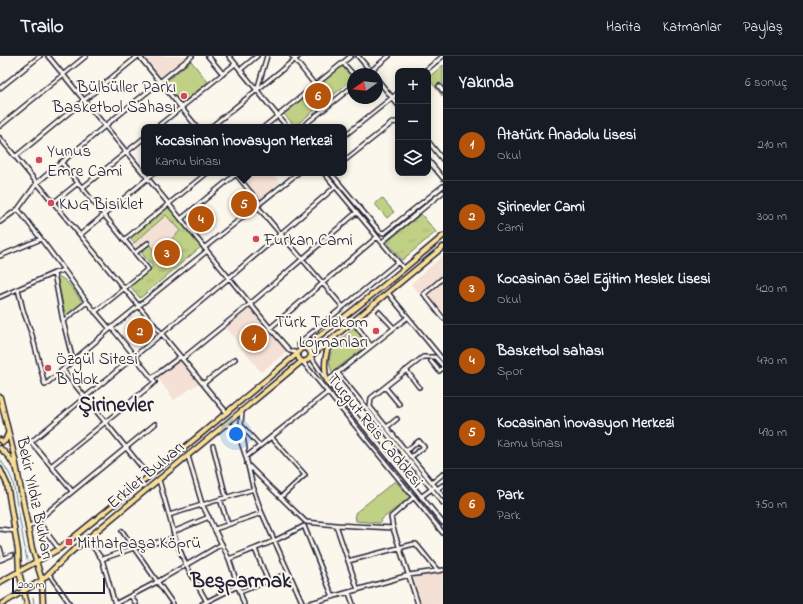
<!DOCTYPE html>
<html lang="tr">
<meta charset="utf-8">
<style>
body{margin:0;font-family:"Indie Flower",sans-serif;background:#20242c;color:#f1f3f6}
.controls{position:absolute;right:12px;top:12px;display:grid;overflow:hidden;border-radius:8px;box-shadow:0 2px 10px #0003}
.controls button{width:36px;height:36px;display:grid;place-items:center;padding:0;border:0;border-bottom:1px solid #363941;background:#171b24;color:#f1f3f6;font:20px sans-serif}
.compass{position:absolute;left:347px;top:12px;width:36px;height:36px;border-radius:50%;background:#171b24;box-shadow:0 2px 10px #0003;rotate:256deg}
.scale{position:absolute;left:12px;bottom:10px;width:93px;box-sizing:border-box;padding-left:4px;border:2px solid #22223b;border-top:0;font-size:11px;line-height:14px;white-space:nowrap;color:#22223b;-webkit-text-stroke:3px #fbf7ec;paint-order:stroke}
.you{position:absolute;left:236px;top:378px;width:14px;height:14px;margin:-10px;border:3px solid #fff;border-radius:50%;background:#1a73e8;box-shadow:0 0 0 6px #1a73e833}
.badge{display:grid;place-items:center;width:26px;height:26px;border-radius:50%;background:#b45309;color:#fff;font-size:13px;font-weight:700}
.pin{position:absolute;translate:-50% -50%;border:2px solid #fff;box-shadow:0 1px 4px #0006}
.popup{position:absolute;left:141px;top:68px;width:206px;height:52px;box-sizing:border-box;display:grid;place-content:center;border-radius:8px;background:#171b24;filter:drop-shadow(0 1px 3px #0005);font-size:13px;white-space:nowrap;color:#9ea1a6}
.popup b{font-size:15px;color:#f1f3f6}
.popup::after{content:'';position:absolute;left:50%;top:100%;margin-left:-8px;border:8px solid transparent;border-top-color:#171b24}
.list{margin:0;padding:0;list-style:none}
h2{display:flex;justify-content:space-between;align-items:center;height:52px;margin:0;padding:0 16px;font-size:17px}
h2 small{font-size:13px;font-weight:400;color:#9ea1a6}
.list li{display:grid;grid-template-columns:26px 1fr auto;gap:12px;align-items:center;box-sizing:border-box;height:72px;padding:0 16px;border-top:1px solid #363941}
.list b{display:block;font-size:15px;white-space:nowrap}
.list p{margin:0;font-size:13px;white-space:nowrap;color:#9ea1a6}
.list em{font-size:13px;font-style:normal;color:#9ea1a6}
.icon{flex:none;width:22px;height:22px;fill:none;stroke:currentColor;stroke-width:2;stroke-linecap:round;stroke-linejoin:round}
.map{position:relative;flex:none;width:443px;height:548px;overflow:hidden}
header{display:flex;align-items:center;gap:24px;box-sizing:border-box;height:56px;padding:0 20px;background:#171b24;border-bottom:1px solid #363941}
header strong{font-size:19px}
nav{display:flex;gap:22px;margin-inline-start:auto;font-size:14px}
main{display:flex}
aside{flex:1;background:#171b24}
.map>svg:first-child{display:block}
</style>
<header>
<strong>Trailo</strong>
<nav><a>Harita</a><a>Katmanlar</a><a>Paylaş</a></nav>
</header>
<main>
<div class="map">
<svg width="443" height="548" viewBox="0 0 443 548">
<defs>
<pattern id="grass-tufts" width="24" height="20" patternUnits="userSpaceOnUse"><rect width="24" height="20" fill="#c0d186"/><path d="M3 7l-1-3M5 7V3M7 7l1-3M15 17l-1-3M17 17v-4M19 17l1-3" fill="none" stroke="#a5b375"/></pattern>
</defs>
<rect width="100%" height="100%" fill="#fbf7ec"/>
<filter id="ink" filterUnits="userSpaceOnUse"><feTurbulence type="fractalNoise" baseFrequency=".025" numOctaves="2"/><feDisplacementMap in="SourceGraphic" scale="8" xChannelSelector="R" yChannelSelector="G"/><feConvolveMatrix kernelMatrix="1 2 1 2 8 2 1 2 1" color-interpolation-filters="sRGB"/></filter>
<g filter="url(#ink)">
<path fill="#f4e0d4" d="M143,0h45l-28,22z
M245,117h27l8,9 -21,18 -19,-23z
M169,149l33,41 -62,52 -10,-12 23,-19 -24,-29z
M443,199v67l-32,-38z
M249,250l36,44v3l-24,19 -37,-47z
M180,304l19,23 -25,17 -16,-22z
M442,517l1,2v29h-22l-8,-29z"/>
<path fill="url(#grass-tufts)" stroke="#717a60" d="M169,149l33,41 -62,52 -10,-12 23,-19 -13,-16 9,-7 9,12 9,-8 -2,-3 15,-14 -14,-16 -32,28 -4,-5z
M421,158l15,18 -34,28 -15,-18z"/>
<path fill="#c0d186" stroke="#717a60" d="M191,5l17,21 -27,22 -17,-21z
M342,9l11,13v1l-58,47 -12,-13z
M443,9v32l-15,-19z
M382,142l12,14 -7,6 -12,-14z
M57,220c11,3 19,18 26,27l-16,14 -2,-3z
M354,272l15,17 -37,27c-9,-21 8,-32 22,-44z
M395,425l15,16 -29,23 -1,3 -24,-2 -1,-8z"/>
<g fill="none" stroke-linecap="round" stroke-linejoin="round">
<path stroke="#568597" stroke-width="1" d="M0,403l9,14 4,9 14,78
M33,541l1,7"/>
<defs>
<path id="minor" d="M48,0l222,272 20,23 8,2
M139,0l58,71
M208,0l15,18
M229,0l58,71
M292,0l23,29
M358,0l15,18
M343,7l10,11
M240,14l17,-14
M425,15l18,-15
M367,18l22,-18
M377,23l21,26
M439,30l4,5
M0,32l40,-32
M257,34l10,-34
M0,70l86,-70
M157,71l78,-63
M211,71l88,-71
M264,71l87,-71
M302,71l51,-41
M344,80l54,-43
M0,82l227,275
M428,85l15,19
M15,101l123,-101
M428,104l15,18
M344,105l48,-38 3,-1 3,1
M61,106l87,107 -53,43
M324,117l80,96
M332,117l1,3 47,56 4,1 59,-47
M236,118l24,30
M82,132l62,-50
M53,147l25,-20
M257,150l86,101
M181,163l55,-45
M0,166l18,-13
M80,179l74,-62
M41,183l23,31
M124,184l83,-67
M382,186l61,-50
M204,192l94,-75
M135,197l13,-10
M0,200l41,-17 -23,-30 19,-26 68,-57 87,-70
M54,217l9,48 10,40
M443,222l-19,16 19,24
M18,233l5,21 9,25 13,50 65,-56 97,-78
M388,237l55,67
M0,241l54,-24 10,-3 23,32 23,27
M379,256l15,16
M63,265l24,-19
M353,265l18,25
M270,272l107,-91
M300,293l-1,-6 99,-81
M311,301l16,24 116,142
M182,303l68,-55 107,-92
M431,305l8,10 4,-3
M303,306l140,171
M443,310l-8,-9h-12l-52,41 -1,9 73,89
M63,314l86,106
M406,314l13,17
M337,316l106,131
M152,322l28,-21
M327,325l81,-64
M203,328l32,-25
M385,331l14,17
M242,355l-1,12 4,26
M225,369l7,1 3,2 3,5 8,24 8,34 7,20 42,93
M242,370l18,20
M387,371l10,-8
M271,381l34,38 -24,22
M213,390l13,51
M406,395l13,-10 5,6 -13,10
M188,400l14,48 27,55 15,45
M246,401l82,-65
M247,408l24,24 35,34 30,3 57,3 25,76
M51,410l104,-84 -43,-54
M159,424l10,35 6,23 11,27 21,37
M432,427l11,-9
M437,433l6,-4
M72,435l-41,-49 198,-164 106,-91
M421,441l12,-9
M220,443l8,25
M169,459l85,-26
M37,464l22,29
M336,469l22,65
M28,472l127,-104
M393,472l-2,-11 23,-20
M0,473l15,2
M215,473l47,-16
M122,475l51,73
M173,476l36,-15
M87,483l15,20 13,45
M0,492l3,11
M255,493l13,32
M102,503l32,-11 41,-10
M229,503l45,-18 30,-15 29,71
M0,504l12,-5
M348,505l66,-17h2l22,27
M49,518l21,30
M240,536l49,-19
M349,537l4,11
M131,540l5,8
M115,548l42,-22 65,-38
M202,548l36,-18
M307,548l102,-29 34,-5"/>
<path id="major" d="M443,180c-39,33 -79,67 -120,97 -6,5 -24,15 -26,21l2,5 4,3 5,-2 3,-4 132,-109
M303,292c5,0 8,3 8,8
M327,325c-4,-14 -2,-28 4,-41
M0,341l15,62 17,89 10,32 1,24
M0,384l2,2 3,-1 3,-7
M0,392l9,9 6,10
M0,413l7,15 11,67 1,21 8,32
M0,526l59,-33 125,-101 113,-94
M2,548l40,-24 28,-27 232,-192"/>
</defs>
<use href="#minor" stroke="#22223b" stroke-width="6"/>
<use href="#major" stroke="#22223b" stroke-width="7"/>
<use href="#minor" stroke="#fbf7ec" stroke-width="3"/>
<use href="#major" stroke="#f9df96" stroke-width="4"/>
</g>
</g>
<g fill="#d1495b" stroke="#fbf7ec" stroke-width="1.5">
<circle cx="184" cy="40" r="4"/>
<circle cx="39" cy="104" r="4"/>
<circle cx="51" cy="147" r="4"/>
<circle cx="256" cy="183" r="4"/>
<circle cx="376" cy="275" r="4"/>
<circle cx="48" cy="312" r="4"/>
<rect x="65" y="482" width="8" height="8" rx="2"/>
</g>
<g text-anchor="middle" stroke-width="4" stroke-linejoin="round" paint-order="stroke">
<g font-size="17" fill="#22223b" stroke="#fbf7ec" text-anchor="start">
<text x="176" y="36" text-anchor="end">Bülbüller Parkı<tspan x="176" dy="20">Basketbol Sahası</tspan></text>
<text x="47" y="100">Yunus<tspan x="47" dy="20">Emre Cami</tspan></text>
<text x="59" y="153">KNG Bisiklet</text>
<text x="264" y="189">Furkan Cami</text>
<text x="368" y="271" text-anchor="end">Türk Telekom<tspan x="368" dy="20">Lojmanları</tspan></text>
<text x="56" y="308">Özgül Sitesi<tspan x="56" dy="20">B blok</tspan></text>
<text x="77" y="492">Mithatpaşa Köprü</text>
</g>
<g font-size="17" fill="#22223b" stroke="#fbf7ec">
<text transform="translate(376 374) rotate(51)" y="6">Turgut Reis Caddesi</text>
<text transform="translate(145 418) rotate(-40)" y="6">Erkilet Bulvarı</text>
<text transform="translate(36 442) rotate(78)" y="6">Bekir Yıldız Bulvarı</text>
</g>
<g font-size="21" font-weight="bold" fill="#22223b" stroke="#fbf7ec">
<text x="116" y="355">Şirinevler</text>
<text x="241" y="531">Beşparmak</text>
</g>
</g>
</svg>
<div class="controls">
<button>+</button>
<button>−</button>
<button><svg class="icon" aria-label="layers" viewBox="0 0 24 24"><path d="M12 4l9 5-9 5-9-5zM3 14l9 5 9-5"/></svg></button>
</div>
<svg class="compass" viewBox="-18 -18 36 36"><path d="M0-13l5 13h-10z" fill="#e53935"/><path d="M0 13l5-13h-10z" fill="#9ea1a6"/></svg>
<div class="scale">200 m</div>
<div class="you"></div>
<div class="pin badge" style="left:254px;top:282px">1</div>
<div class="pin badge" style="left:140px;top:275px">2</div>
<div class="pin badge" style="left:167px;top:197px">3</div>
<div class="pin badge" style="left:201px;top:163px">4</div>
<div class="pin badge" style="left:244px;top:148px">5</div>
<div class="popup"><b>Kocasinan İnovasyon Merkezi</b>Kamu binası</div>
<div class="pin badge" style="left:318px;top:40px">6</div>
</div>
<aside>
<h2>Yakında<small>6 sonuç</small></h2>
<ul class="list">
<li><span class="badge">1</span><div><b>Atatürk Anadolu Lisesi</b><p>Okul</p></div><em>210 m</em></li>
<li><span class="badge">2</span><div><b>Şirinevler Cami</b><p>Cami</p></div><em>300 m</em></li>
<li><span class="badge">3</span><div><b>Kocasinan Özel Eğitim Meslek Lisesi</b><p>Okul</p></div><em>420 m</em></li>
<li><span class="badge">4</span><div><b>Basketbol sahası</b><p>Spor</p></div><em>470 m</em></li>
<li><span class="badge">5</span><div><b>Kocasinan İnovasyon Merkezi</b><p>Kamu binası</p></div><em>490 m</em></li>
<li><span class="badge">6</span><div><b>Park</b><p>Park</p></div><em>750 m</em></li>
</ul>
</aside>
</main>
